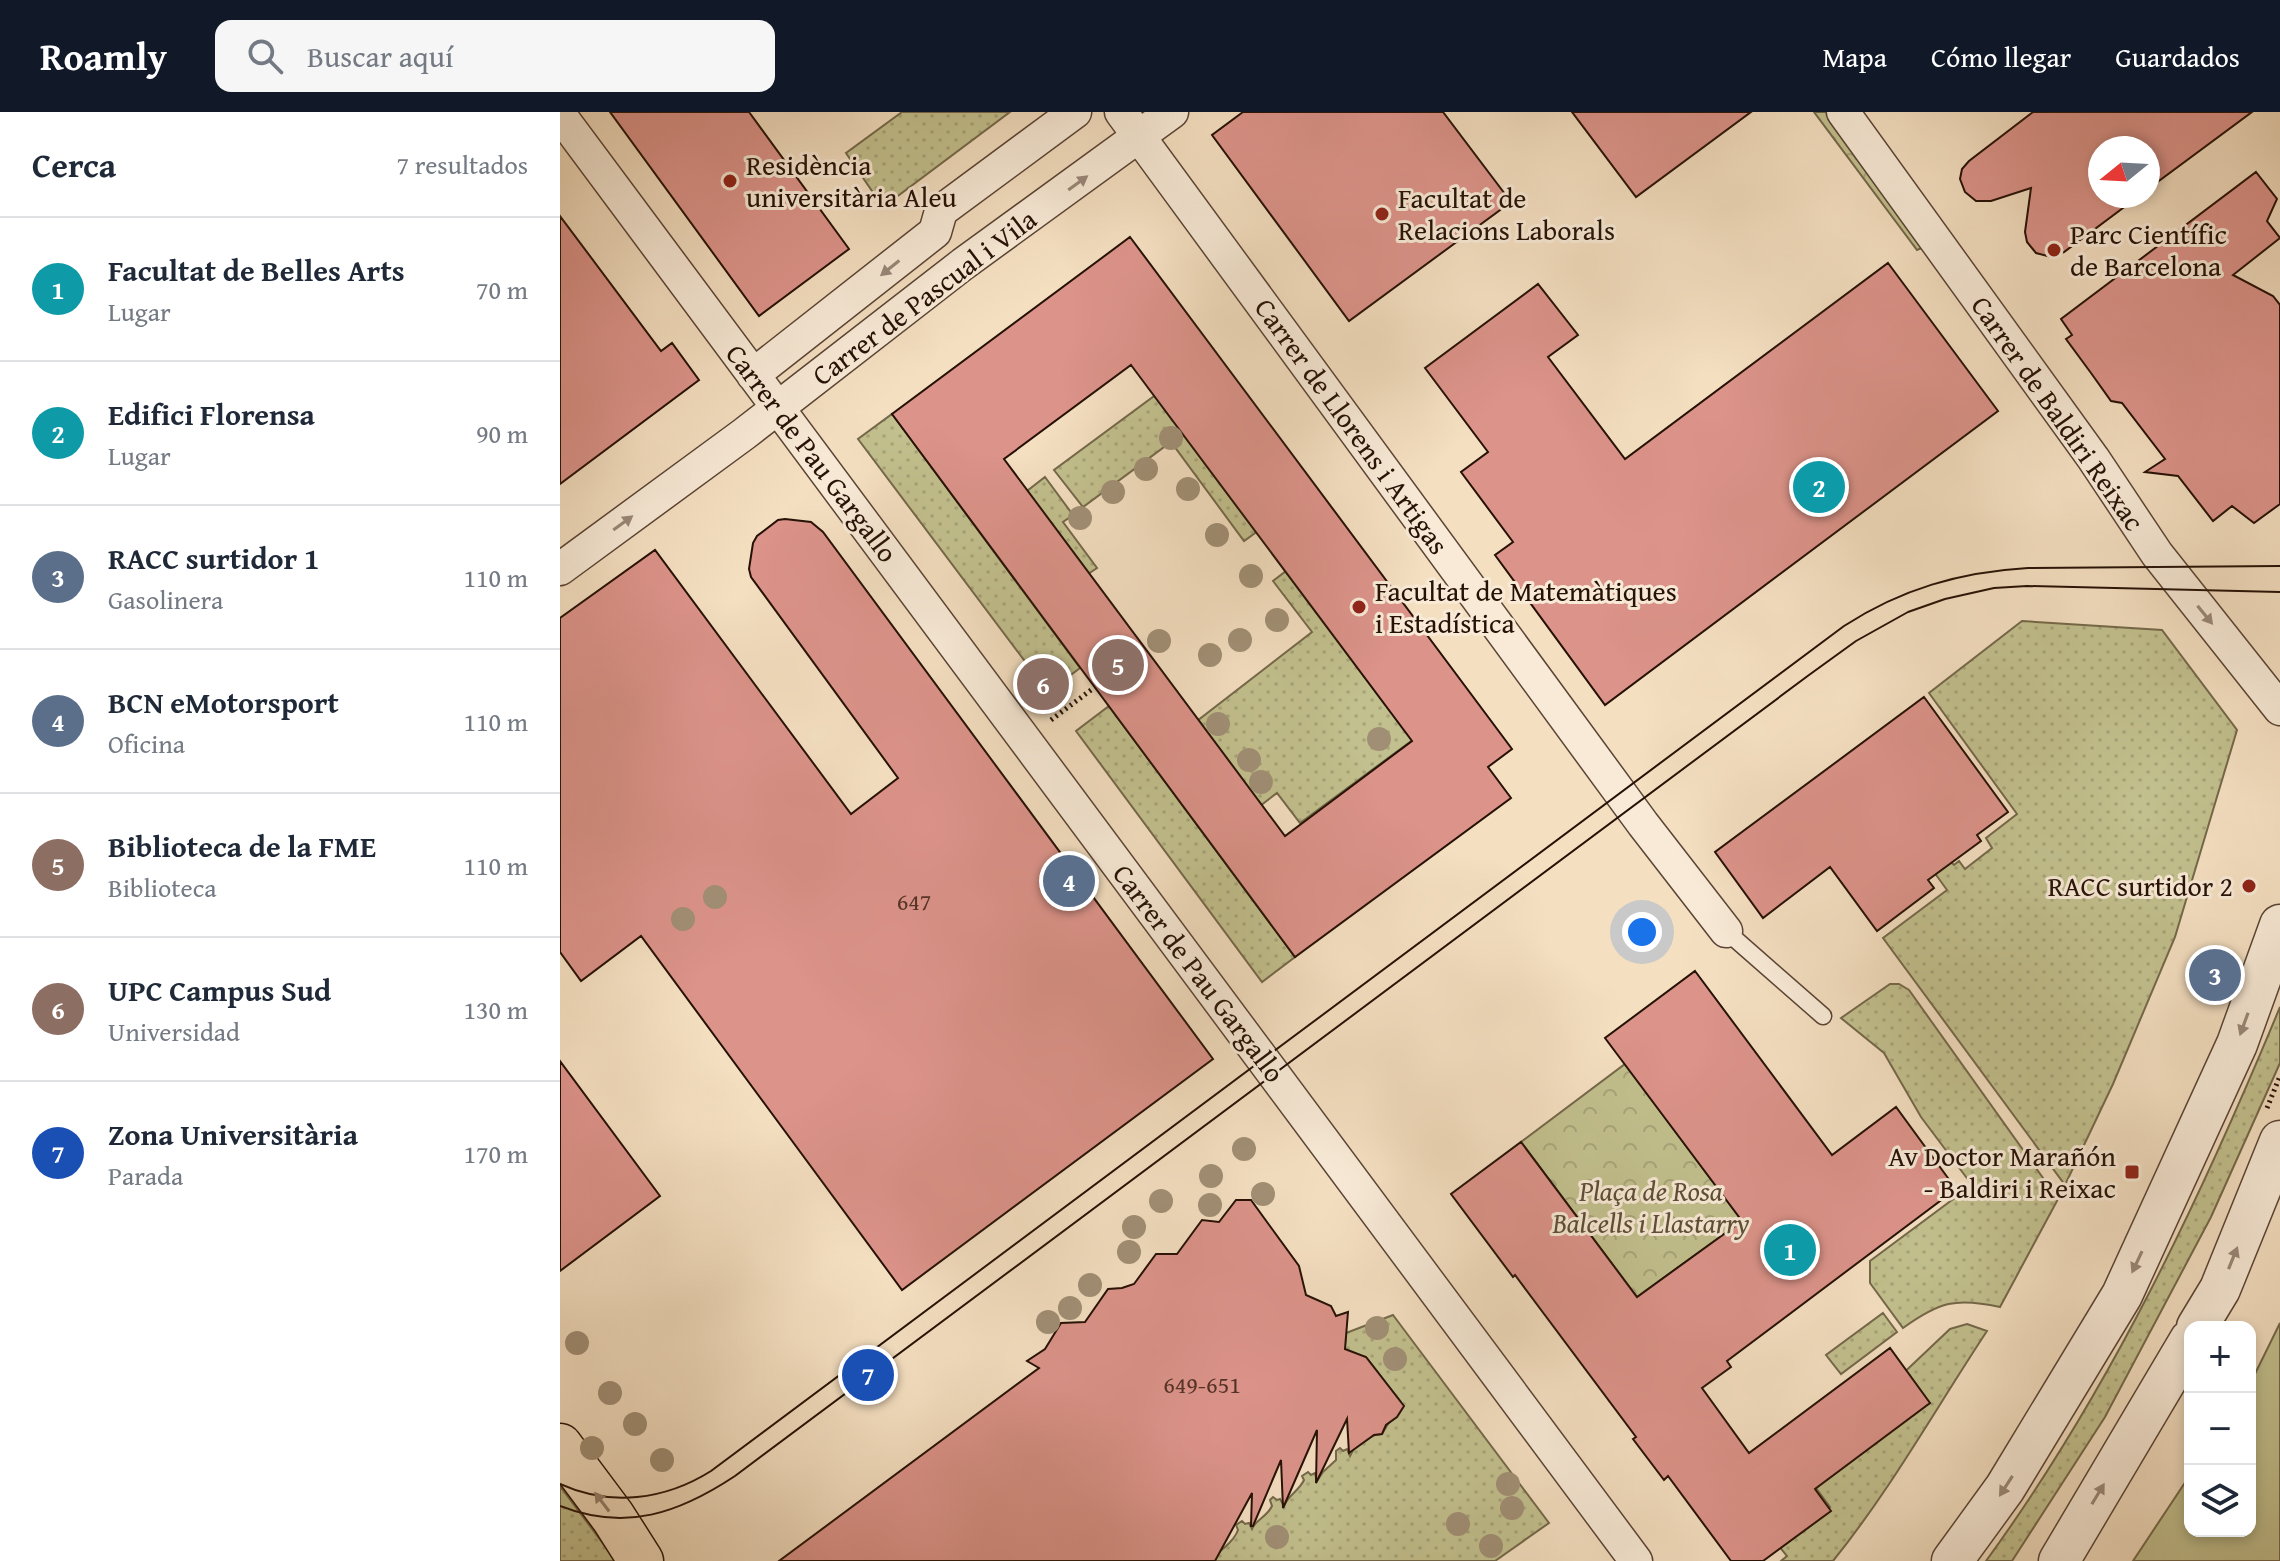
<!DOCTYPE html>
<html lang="es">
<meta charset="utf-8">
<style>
body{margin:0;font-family:"Gentium Book Plus",serif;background:#f6f6f7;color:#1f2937}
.controls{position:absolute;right:24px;bottom:24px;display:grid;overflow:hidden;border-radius:16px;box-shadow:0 4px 12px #0003}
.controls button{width:72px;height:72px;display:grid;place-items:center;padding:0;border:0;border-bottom:2px solid #e0e1e3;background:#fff;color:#1f2937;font:40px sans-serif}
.compass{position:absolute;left:1528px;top:24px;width:72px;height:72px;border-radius:50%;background:#fff;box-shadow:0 4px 12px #0003;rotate:252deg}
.you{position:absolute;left:1082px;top:820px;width:28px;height:28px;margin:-20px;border:6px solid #fff;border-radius:50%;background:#1a73e8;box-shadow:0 0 0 12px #1a73e833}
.badge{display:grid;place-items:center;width:52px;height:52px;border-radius:50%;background:#111827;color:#fff;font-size:26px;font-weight:700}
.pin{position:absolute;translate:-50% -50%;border:4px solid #fff;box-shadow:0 2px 8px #0006}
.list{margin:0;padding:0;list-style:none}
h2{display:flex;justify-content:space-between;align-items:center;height:104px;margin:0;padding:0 32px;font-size:34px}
h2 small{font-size:26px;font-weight:400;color:#747a83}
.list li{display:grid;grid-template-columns:52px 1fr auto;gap:24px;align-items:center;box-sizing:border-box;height:144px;padding:0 32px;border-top:2px solid #e0e1e3}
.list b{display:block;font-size:30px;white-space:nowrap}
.list p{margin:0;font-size:26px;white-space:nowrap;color:#747a83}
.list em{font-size:26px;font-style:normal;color:#747a83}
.icon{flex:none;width:44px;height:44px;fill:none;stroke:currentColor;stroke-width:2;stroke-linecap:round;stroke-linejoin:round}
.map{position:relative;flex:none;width:1720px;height:1449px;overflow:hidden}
header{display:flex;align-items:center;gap:48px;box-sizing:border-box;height:112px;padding:0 40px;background:#111827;color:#fff}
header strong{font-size:38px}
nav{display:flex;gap:44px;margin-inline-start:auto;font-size:28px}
.search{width:560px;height:72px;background:#f6f6f7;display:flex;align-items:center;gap:20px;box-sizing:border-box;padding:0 28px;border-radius:16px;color:#747a83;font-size:30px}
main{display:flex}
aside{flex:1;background:#fff}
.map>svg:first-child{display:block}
</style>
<header>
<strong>Roamly</strong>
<div class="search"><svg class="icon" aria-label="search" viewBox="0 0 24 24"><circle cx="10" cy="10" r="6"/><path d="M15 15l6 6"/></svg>Buscar aquí</div>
<nav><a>Mapa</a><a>Cómo llegar</a><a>Guardados</a></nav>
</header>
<main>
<aside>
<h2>Cerca<small>7 resultados</small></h2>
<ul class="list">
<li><span class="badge" style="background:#0f9aa8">1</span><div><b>Facultat de Belles Arts</b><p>Lugar</p></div><em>70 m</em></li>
<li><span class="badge" style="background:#0f9aa8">2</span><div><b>Edifici Florensa</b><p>Lugar</p></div><em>90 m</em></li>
<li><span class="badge" style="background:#5c6f8a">3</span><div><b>RACC surtidor 1</b><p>Gasolinera</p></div><em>110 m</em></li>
<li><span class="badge" style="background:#5c6f8a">4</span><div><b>BCN eMotorsport</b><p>Oficina</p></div><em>110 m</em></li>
<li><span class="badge" style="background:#8d6e63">5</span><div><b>Biblioteca de la FME</b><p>Biblioteca</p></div><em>110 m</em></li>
<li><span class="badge" style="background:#8d6e63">6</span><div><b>UPC Campus Sud</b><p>Universidad</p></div><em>130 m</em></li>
<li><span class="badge" style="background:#1a4fb4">7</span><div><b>Zona Universitària</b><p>Parada</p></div><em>170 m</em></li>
</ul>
</aside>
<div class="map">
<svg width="1720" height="1449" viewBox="0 0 1720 1449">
<defs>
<pattern id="grass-dots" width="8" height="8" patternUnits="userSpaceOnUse" patternTransform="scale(2)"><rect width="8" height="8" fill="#c2c08e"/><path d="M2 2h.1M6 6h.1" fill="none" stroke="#a7a479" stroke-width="1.8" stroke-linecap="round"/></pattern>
<pattern id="park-crowns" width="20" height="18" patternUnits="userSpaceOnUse" patternTransform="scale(2)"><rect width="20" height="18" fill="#c2c08e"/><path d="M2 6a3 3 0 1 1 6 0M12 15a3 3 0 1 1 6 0" fill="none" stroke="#a7a479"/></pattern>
</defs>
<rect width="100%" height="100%" fill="#f4dfc1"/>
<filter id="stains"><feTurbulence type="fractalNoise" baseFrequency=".0025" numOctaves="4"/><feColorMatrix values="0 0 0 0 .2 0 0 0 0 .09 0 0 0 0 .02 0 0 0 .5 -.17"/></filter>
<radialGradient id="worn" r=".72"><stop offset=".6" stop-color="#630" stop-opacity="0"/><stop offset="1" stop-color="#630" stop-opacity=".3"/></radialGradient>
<path fill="url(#grass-dots)" stroke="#74684a" stroke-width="2" d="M342,0h108l-127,95 -37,-54z
M601,279l101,137 -18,13 -73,-99 -88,65 -29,-37z
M332,302l188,254 -32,24 -190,-253z
M485,365l28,38 -10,7 34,46 -9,6 -61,-83z
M730,456l128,168 -118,87 -23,-30 -17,13 -63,-85 115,-89 -39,-51z
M1462,509l140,9 75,100 -62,207 -62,147 -48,101 -182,-247 64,-48 -13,-18 16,-11 4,4 5,-4 6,8 27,-21 -6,-10 31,-24 -88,-121z
M549,594l186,251 -33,25 -186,-251z
M1330,872h9l10,6 149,209 -58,108c-44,-10 -61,-5 -97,21l-33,-45v-22l102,-76 -51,-68 -37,-64 -43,-35z
M1720,895v56l-69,154 -106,200 -93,144h-26c123,-169 214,-361 294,-554z
M1323,1201l14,19 -56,42 -15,-19z
M833,1203l156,208 -54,38h-289c10,-6 28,-19 32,-31l-2,-5 6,-4 3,3 4,-1 3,6c4,-10 15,-12 20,-23l-2,-6 3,-3 4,3 3,-1 4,7c5,-12 15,-15 20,-26l-2,-4 6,-4 3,3 4,-2 2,8 6,-9 13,-12v-9l4,-3 3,3 4,-2 3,7c6,-13 17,-21 32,-22l19,-32 -35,-45c-8,-3 -13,1 -22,0l2,-24z
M1407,1212l20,7c-51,77 -96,158 -154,230h-52l6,-5 -9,-11 52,-38 -20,-27 83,-97 57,-54z
M0,1374l56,75h-56z"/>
<path fill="url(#park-crowns)" stroke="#74684a" stroke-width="2" d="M1254,0h26l98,129 -21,9z
M1065,952l117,157 -105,76 -116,-155z"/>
<path fill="#c2c08e" stroke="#74684a" stroke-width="2" d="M1720,1211v238h-147l57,-86v56h60v-147z"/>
<path fill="#dc938a" stroke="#261106" stroke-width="2" fill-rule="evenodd" d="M50,0h139l100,137 -90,67z
M683,0h200l68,90 -162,119 -137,-186z
M1012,0h179l-115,85z
M1473,0h219l-104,77v-41h-48v48h39l-75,56 -13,5 -15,-4 -9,-11 -2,-10 6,-44 -40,13h-15l-11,-9 -5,-13 2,-10 7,-8z
M1696,60l21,27 -10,22 13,17 -47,37 40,21 7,9v199l-26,19 -22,-17 -19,15 -35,-45 -33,-4 20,-13 -43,-56 -11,-2 -20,-28 -25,-34 6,-4 -11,-16z
M0,104l101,135 11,-8 27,37 -139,104z
M570,125l382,512 -24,18 23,31 -216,159 -403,-543zM571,253l281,376 -127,95 -281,-377z
M1328,151l110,148 -393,294 -110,-150 18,-13 -52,-70 27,-20 -63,-84 113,-84 40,51 -30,22 77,102z
M225,407l26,3 12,10 390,527 -311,231 -261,-354 -60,45 -21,-29v-334l95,-68 196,264 47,-36 -147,-201 -2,-8 4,-26 4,-7 21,-16z
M1364,585l84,115 -31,23 4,6 -53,39 6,8 -57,43 -47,-64 -67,51 -48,-66z
M1135,859l137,184 64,-48 60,82 -229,172 4,6 -29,21 47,65 141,-105 40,55 -115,86 16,22 -68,50h-32l-63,-85 -4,4 -31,-41 3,-2 -121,-162 -2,2 -62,-83 70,-52 116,155 105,-76 -137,-183z
M0,949l100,135 -100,75z
M676,1088h15l48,66 7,29 25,11 5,10 12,-4 -3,37 21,8 38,49 -7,11 -11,8 -4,9 -8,1 -25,18 -2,-34 -31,64 1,-53 -34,78 -2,-48 -28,66h-2l1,-33 -37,68h-436l260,-193 -12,-7 18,-12 16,-26 24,-1 23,-33 14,-1 12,-4 22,-30h21l25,-34 17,2z"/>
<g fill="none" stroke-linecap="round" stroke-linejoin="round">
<defs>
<path id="service" d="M1166,819l97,85"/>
<path id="minor" d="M561,0l522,712 83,107
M1283,0l250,346 64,96 123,155
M0,3l1076,1446
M193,263l182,-143 6,-21 134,-99
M0,457l184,-135 219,-170 209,-152"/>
<path id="tertiary" d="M1637,1215l23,-38 60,-148
M1392,1449l53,-73 117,-193 115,-251 43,-119
M1499,1449l131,-221"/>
<path id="primary" d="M0,1334l53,71 28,44"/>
</defs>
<use href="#service" stroke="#5a4435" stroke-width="19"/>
<use href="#minor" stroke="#5a4435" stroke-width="35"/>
<use href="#tertiary" stroke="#5a4435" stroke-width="43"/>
<use href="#primary" stroke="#261106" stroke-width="47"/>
<path stroke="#261106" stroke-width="5" stroke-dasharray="2 4" stroke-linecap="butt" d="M491,608l44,-33
M1707,996l13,-32"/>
<use href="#service" stroke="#f8ead7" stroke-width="16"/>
<use href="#minor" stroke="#f8ead7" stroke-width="32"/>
<use href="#tertiary" stroke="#f8ead7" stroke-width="40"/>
<use href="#primary" stroke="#f4dfc1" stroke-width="44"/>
<path stroke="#261106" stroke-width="2" d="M0,1372c50,23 105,16 151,-13l1133,-845c57,-37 116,-54 184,-58l252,-2
M0,1394c66,26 119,7 175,-30l1074,-801 47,-34 52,-29 37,-13 49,-11 33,-2 253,6"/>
</g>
<g fill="#a18f75">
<circle cx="611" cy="326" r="12"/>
<circle cx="586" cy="357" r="12"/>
<circle cx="628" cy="377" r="12"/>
<circle cx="553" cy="380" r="12"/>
<circle cx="520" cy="406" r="12"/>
<circle cx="657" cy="423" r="12"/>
<circle cx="691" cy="464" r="12"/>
<circle cx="717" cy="508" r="12"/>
<circle cx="680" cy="528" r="12"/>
<circle cx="599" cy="529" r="12"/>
<circle cx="650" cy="543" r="12"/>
<circle cx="658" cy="612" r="12"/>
<circle cx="819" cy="627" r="12"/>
<circle cx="689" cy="648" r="12"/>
<circle cx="701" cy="670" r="12"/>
<circle cx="155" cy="785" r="12"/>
<circle cx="123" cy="807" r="12"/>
<circle cx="684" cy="1037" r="12"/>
<circle cx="651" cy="1064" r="12"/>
<circle cx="703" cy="1082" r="12"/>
<circle cx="601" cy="1089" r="12"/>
<circle cx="650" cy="1093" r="12"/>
<circle cx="574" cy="1115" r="12"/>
<circle cx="569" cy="1140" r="12"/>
<circle cx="530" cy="1173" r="12"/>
<circle cx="510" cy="1196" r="12"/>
<circle cx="488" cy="1210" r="12"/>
<circle cx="817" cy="1216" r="12"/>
<circle cx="17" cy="1231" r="12"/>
<circle cx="835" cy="1247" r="12"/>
<circle cx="50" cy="1281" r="12"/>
<circle cx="75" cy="1312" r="12"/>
<circle cx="32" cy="1336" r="12"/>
<circle cx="102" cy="1348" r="12"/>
<circle cx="948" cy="1372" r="12"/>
<circle cx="952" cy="1396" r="12"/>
<circle cx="898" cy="1412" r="12"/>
<circle cx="717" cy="1425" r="12"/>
<circle cx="931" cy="1434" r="12"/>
</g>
<defs><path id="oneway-solid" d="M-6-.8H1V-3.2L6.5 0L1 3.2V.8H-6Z" transform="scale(2)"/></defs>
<g fill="#9a8879">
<use href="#oneway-solid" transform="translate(518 71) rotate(-36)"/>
<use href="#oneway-solid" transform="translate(330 156) rotate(141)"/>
<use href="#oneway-solid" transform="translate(63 411) rotate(-36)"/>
<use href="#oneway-solid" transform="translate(1645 503) rotate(51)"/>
<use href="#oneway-solid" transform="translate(1684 912) rotate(110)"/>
<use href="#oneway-solid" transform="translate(1673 1146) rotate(-68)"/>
<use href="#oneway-solid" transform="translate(1577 1150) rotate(115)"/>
<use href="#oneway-solid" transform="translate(1446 1374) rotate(123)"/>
<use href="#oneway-solid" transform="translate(1538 1382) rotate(-59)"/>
</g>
<use fill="#97826d" href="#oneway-solid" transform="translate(42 1390) rotate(-127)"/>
<g fill="#8f2418" stroke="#f8ead7" stroke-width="3">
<circle cx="170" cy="69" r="8"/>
<circle cx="822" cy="102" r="8"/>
<circle cx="1494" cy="138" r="8"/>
<circle cx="799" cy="495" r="8"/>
<circle cx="1689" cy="774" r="8"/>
<rect x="1564" y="1052" width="16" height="16" rx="4"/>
</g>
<g text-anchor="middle" stroke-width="6" stroke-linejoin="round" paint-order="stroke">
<g font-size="24" fill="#543227">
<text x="354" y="798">647</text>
<text x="642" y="1281">649-651</text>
</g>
<g font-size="28" fill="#261106" stroke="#f8ead7" text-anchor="start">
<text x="186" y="63">Residència<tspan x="186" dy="32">universitària Aleu</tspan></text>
<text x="838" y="96">Facultat de<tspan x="838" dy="32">Relacions Laborals</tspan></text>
<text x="1510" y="132">Parc Científic<tspan x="1510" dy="32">de Barcelona</tspan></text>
<text x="815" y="489">Facultat de Matemàtiques<tspan x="815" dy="32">i Estadística</tspan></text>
<text x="1673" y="784" text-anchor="end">RACC surtidor 2</text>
<text x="1556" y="1054" text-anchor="end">Av Doctor Marañón<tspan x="1556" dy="32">- Baldiri i Reixac</tspan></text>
</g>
<g font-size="28" fill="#261106" stroke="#f8ead7">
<text transform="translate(364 185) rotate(-37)" y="10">Carrer de Pascual i Vila</text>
<text transform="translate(1498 301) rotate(55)" y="10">Carrer de Baldiri Reixac</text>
<text transform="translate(792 314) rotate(54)" y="10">Carrer de Llorens i Artigas</text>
<text transform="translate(252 341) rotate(53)" y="10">Carrer de Pau Gargallo</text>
<text transform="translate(639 861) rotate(53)" y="10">Carrer de Pau Gargallo</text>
</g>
<g font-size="28" font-style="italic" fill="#5d4e36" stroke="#f8ead7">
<text x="1091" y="1089">Plaça de Rosa<tspan x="1091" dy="32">Balcells i Llastarry</tspan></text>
</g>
</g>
<rect width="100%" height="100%" filter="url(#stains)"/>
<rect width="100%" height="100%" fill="url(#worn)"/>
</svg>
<div class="controls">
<button>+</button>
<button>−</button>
<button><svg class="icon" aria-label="layers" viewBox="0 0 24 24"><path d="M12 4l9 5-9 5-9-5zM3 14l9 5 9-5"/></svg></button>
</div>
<svg class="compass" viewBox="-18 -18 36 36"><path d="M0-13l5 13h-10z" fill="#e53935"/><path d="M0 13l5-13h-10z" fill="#747a83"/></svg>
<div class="you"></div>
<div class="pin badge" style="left:1230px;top:1138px;background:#0f9aa8">1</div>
<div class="pin badge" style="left:1259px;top:375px;background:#0f9aa8">2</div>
<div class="pin badge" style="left:1655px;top:863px;background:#5c6f8a">3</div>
<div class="pin badge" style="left:509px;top:769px;background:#5c6f8a">4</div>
<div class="pin badge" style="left:558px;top:553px;background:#8d6e63">5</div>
<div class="pin badge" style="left:483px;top:572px;background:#8d6e63">6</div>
<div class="pin badge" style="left:308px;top:1263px;background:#1a4fb4">7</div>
</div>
</main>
